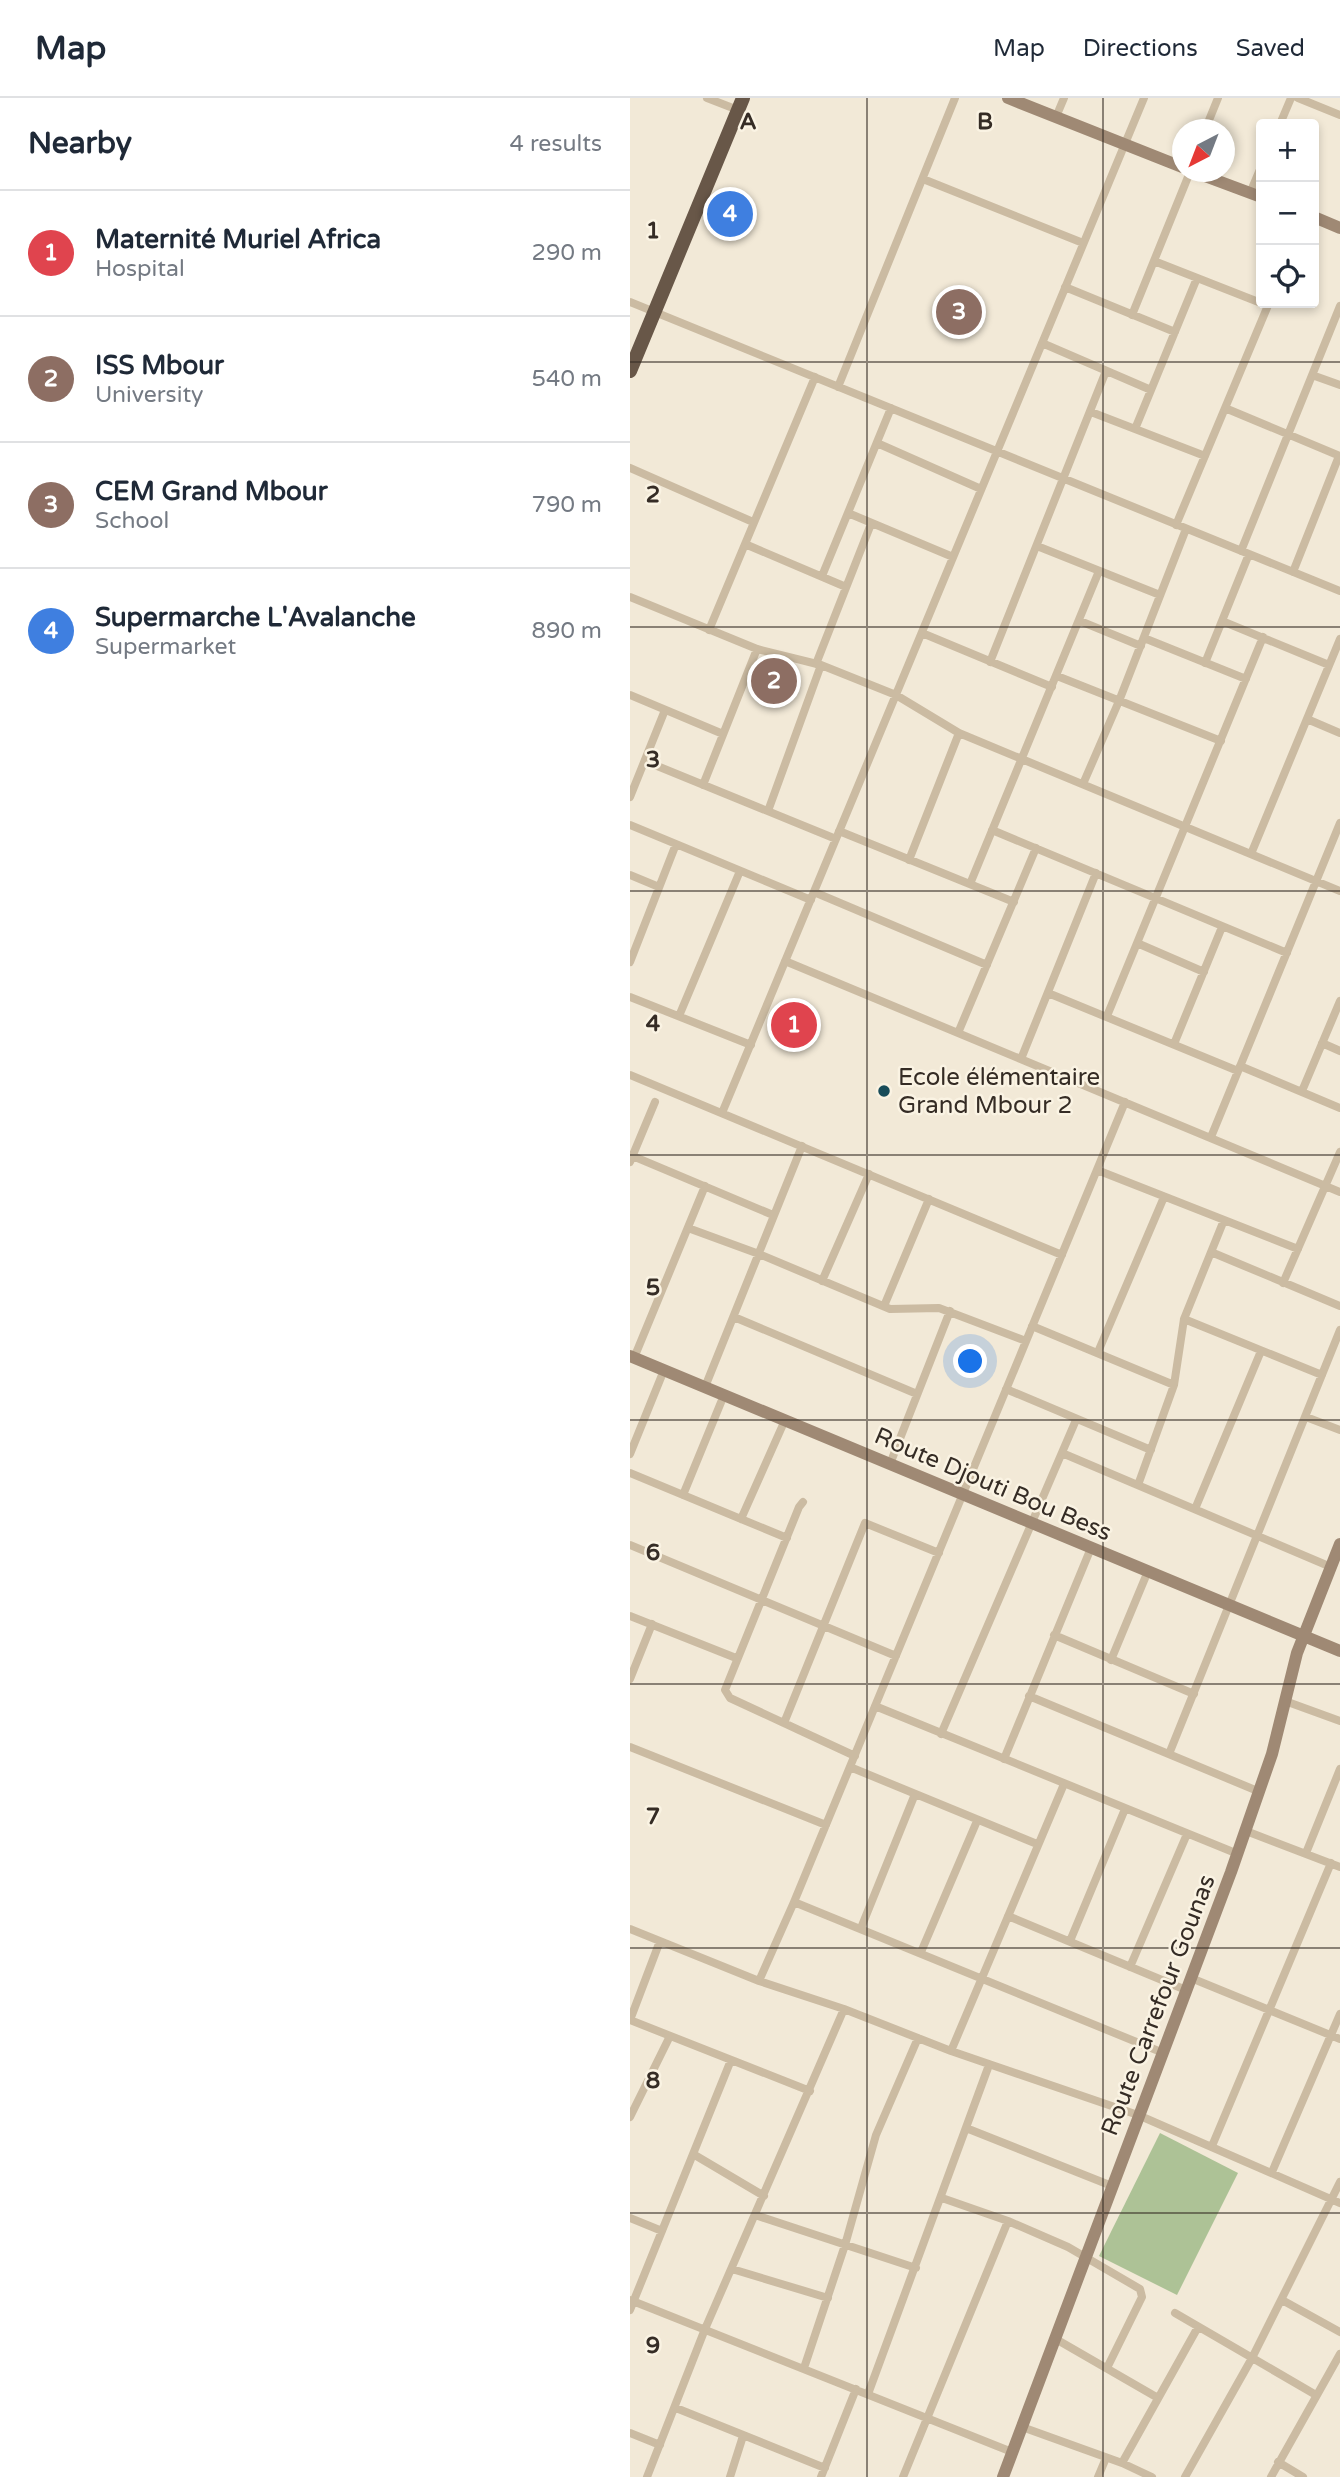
<!DOCTYPE html>
<meta charset="utf-8">
<style>
body{margin:0;font-family:"Varela Round",sans-serif;background:#f6f6f7;color:#1f2937}
.controls{position:absolute;right:21px;top:21px;display:grid;overflow:hidden;border-radius:7px;box-shadow:0 4px 10px #0003}
.controls button{width:63px;height:63px;display:grid;place-items:center;padding:0;border:0;border-bottom:2px solid #e0e1e3;background:#fff;color:#1f2937;font:35px sans-serif}
.compass{position:absolute;left:542px;top:21px;width:63px;height:63px;border-radius:50%;background:#fff;box-shadow:0 4px 10px #0003;rotate:222deg}
.you{position:absolute;left:341px;top:1264px;width:24px;height:24px;margin:-18px;border:5px solid #fff;border-radius:50%;background:#1a73e8;box-shadow:0 0 0 10px #1a73e833}
.badge{display:grid;place-items:center;width:46px;height:46px;border-radius:50%;background:#184c59;color:#fff;font-size:23px;font-weight:700}
.pin{position:absolute;translate:-50% -50%;border:4px solid #fff;box-shadow:0 2px 7px #0006}
.list{margin:0;padding:0;list-style:none}
h2{display:flex;justify-content:space-between;align-items:center;height:91px;margin:0;padding:0 28px;font-size:30px}
h2 small{font-size:23px;font-weight:400;color:#747a83}
.list li{display:grid;grid-template-columns:46px 1fr auto;gap:21px;align-items:center;box-sizing:border-box;height:126px;padding:0 28px;border-top:2px solid #e0e1e3}
.list b{display:block;font-size:26px;white-space:nowrap}
.list p{margin:0;font-size:23px;white-space:nowrap;color:#747a83}
.list em{font-size:23px;font-style:normal;color:#747a83}
.icon{flex:none;width:38px;height:38px;fill:none;stroke:currentColor;stroke-width:2;stroke-linecap:round;stroke-linejoin:round}
.map{position:relative;flex:none;width:710px;height:2379px;overflow:hidden}
header{display:flex;align-items:center;gap:42px;box-sizing:border-box;height:98px;padding:0 35px;background:#fff;border-bottom:2px solid #e0e1e3}
header strong{font-size:33px}
nav{display:flex;gap:38px;margin-inline-start:auto;font-size:24px}
main{display:flex}
aside{flex:1;background:#fff}
.map>svg:first-child{display:block}
</style>
<header>
<strong>Map</strong>
<nav><a>Map</a><a>Directions</a><a>Saved</a></nav>
</header>
<main>
<aside>
<h2>Nearby<small>4 results</small></h2>
<ul class="list">
<li><span class="badge" style="background:#e0444e">1</span><div><b>Maternité Muriel Africa</b><p>Hospital</p></div><em>290 m</em></li>
<li><span class="badge" style="background:#8d6e63">2</span><div><b>ISS Mbour</b><p>University</p></div><em>540 m</em></li>
<li><span class="badge" style="background:#8d6e63">3</span><div><b>CEM Grand Mbour</b><p>School</p></div><em>790 m</em></li>
<li><span class="badge" style="background:#3f7fe0">4</span><div><b>Supermarche L'Avalanche</b><p>Supermarket</p></div><em>890 m</em></li>
</ul>
</aside>
<div class="map">
<svg width="710" height="2379" viewBox="0 0 710 2379">
<rect width="100%" height="100%" fill="#f2e9d7"/>
<path fill="#adc296" d="M530,2035l78,40 -61,122 -78,-39z"/>
<g fill="none" stroke-linecap="round" stroke-linejoin="round">
<path stroke="#cbbba2" stroke-width="8" d="M77,0l31,12
M668,0l42,17
M426,19l8,-19
M650,26l11,-26
M575,32l13,-32
M293,81l160,64
M620,95l11,-26
M524,163l107,42
M435,189l110,45
M0,204l710,289
M502,217l58,-143
M412,245l109,47
M682,277l28,10
M208,289l117,-289
M595,310l115,48
M461,314l114,44
M505,331l62,-151
M247,345l104,46
M0,370l123,54
M218,415l105,44
M546,427l93,-222
M115,446l101,43
M407,448l123,49
M611,453l99,-245
M663,474l46,-116
M192,478l69,-168
M0,499l127,52 64,16 75,30 63,38 381,158
M450,523l61,25
M592,523l107,44
M79,532l106,-253
M292,535l130,54
M514,540l102,41
M360,564l116,-291
M575,565l44,-109
M186,566l55,-140
M427,578l164,65
M0,597l93,39
M677,621l33,14
M15,663l191,78
M453,686l36,-83 67,-172
M73,687l54,-136
M0,699l35,-87
M138,713l53,-146
M0,727l181,75
M362,732l295,123
M209,733l175,71
M621,756l89,-215
M279,762l50,-127
M0,777l29,12
M340,786l129,-313
M184,794l173,73
M507,845l67,29
M155,863l555,231
M0,864l46,-118
M418,895l190,78
M0,899l121,48
M49,918l61,-145
M477,918l156,-379
M328,935l78,-185
M692,945l18,8
M544,946l48,-117
M391,961l75,-186
M610,968l100,42
M0,977l432,180
M672,993l38,-90
M92,1015l422,-1015
M581,1039l129,-314
M0,1057l143,60
M0,1064l25,-60
M467,1072l201,79
M58,1130l71,26 131,55 49,-1 87,33
M581,1154l129,54
M192,1183l47,-107
M653,1185l57,-131
M254,1208l45,-107
M104,1219l183,77
M554,1221l138,56
M402,1228l142,59
M468,1254l66,-155
M4,1260l71,-172
M75,1289l97,-241
M376,1291l145,61
M676,1319l34,13
M432,1355l269,114
M0,1356l34,-84
M260,1366l60,-153
M0,1375l157,65
M508,1387l36,-100 10,-66 40,-99
M53,1397l41,-100
M173,1404l-4,5 -74,183 5,8 125,58
M565,1411l66,-158
M111,1421l44,-99
M0,1447l266,111
M0,1518l106,42
M424,1537l140,59
M481,1562l37,-89
M0,1581l22,-55
M399,1598l231,96
M655,1603l55,20
M245,1608l363,148
M154,1625l81,-200 74,30
M311,1636l135,-314
M0,1649l196,78
M539,1656l171,-424
M374,1661l87,-211
M220,1669l187,77
M616,1733l94,36
M676,1755l34,-84
M164,1804l367,150
M378,1818l178,74
M231,1830l54,-134
M0,1831l129,52 85,28 107,42 187,64 202,88
M440,1843l55,-132
M291,1854l56,-131
M500,1869l57,-133
M561,1880l149,61
M129,1883l35,-79 331,-800
M0,1922l180,71
M0,1922l30,-79
M321,1953l113,-267
M0,2019l40,-81
M336,2030l146,58
M582,2048l119,-283
M63,2056l71,42
M642,2074l68,-158
M312,2100l66,23 60,26 72,42 2,8 -35,71
M125,2117l161,53
M0,2120l32,13
M102,2171l96,29
M0,2202l382,152
M652,2202l58,32
M0,2212l101,-250
M545,2215l141,82
M424,2240l104,60
M174,2270l41,-123 31,-110 42,-97
M238,2296l121,-329
M46,2310l149,60
M392,2329l100,36 30,14
M0,2335l30,12
M648,2364l25,15
M492,2365l76,-136
M17,2379l58,-148 139,-320
M100,2379l13,-41
M191,2379l35,-88
M273,2379l105,-256
M468,2379l8,-19
M555,2379l67,-119 88,-176
M641,2379l69,-123"/>
<path stroke="#9f8974" stroke-width="12" d="M378,0l174,69
M564,74l67,25
M684,119l26,11
M0,1258l710,295
M373,2379l228,-605 41,-118 25,-101 43,-109"/>
<path stroke="#685748" stroke-width="14" d="M0,273l113,-273"/>
</g>
<path fill="none" stroke="#352c25" stroke-width="2" stroke-opacity="0.55" d="M237,0v2379M473,0v2379M0,264h710M0,529h710M0,793h710M0,1057h710M0,1322h710M0,1586h710M0,1850h710M0,2115h710"/>
<circle fill="#184c59" stroke="#faf3e3" stroke-width="2.5" cx="254" cy="993" r="7"/>
<g text-anchor="middle" stroke-width="5" stroke-linejoin="round" paint-order="stroke">
<g font-size="24" fill="#352c25" stroke="#faf3e3" text-anchor="start">
<text x="268" y="987">Ecole élémentaire<tspan x="268" dy="28">Grand Mbour 2</tspan></text>
</g>
<g font-size="24" fill="#352c25" stroke="#faf3e3">
<text transform="translate(363 1386) rotate(23)" y="8">Route Djouti Bou Bess</text>
<text transform="translate(528 1907) rotate(-69)" y="8">Route Carrefour Gounas</text>
</g>
</g>
<g font-size="23" text-anchor="middle" font-weight="bold" fill="#352c25" stroke="#faf3e3" stroke-width="5" stroke-linejoin="round" paint-order="stroke">
<text x="118" y="31">A</text>
<text x="355" y="31">B</text>
<text x="23" y="140">1</text>
<text x="23" y="404">2</text>
<text x="23" y="669">3</text>
<text x="23" y="933">4</text>
<text x="23" y="1197">5</text>
<text x="23" y="1462">6</text>
<text x="23" y="1726">7</text>
<text x="23" y="1990">8</text>
<text x="23" y="2255">9</text>
</g>
</svg>
<div class="controls">
<button>+</button>
<button>−</button>
<button><svg class="icon" aria-label="locate" viewBox="0 0 24 24"><circle cx="12" cy="12" r="6"/><path d="M12 2v4M12 18v4M2 12h4M18 12h4"/></svg></button>
</div>
<svg class="compass" viewBox="-18 -18 36 36"><path d="M0-13l5 13h-10z" fill="#e53935"/><path d="M0 13l5-13h-10z" fill="#747a83"/></svg>
<div class="you"></div>
<div class="pin badge" style="left:164px;top:927px;background:#e0444e">1</div>
<div class="pin badge" style="left:144px;top:583px;background:#8d6e63">2</div>
<div class="pin badge" style="left:329px;top:214px;background:#8d6e63">3</div>
<div class="pin badge" style="left:100px;top:116px;background:#3f7fe0">4</div>
</div>
</main>
